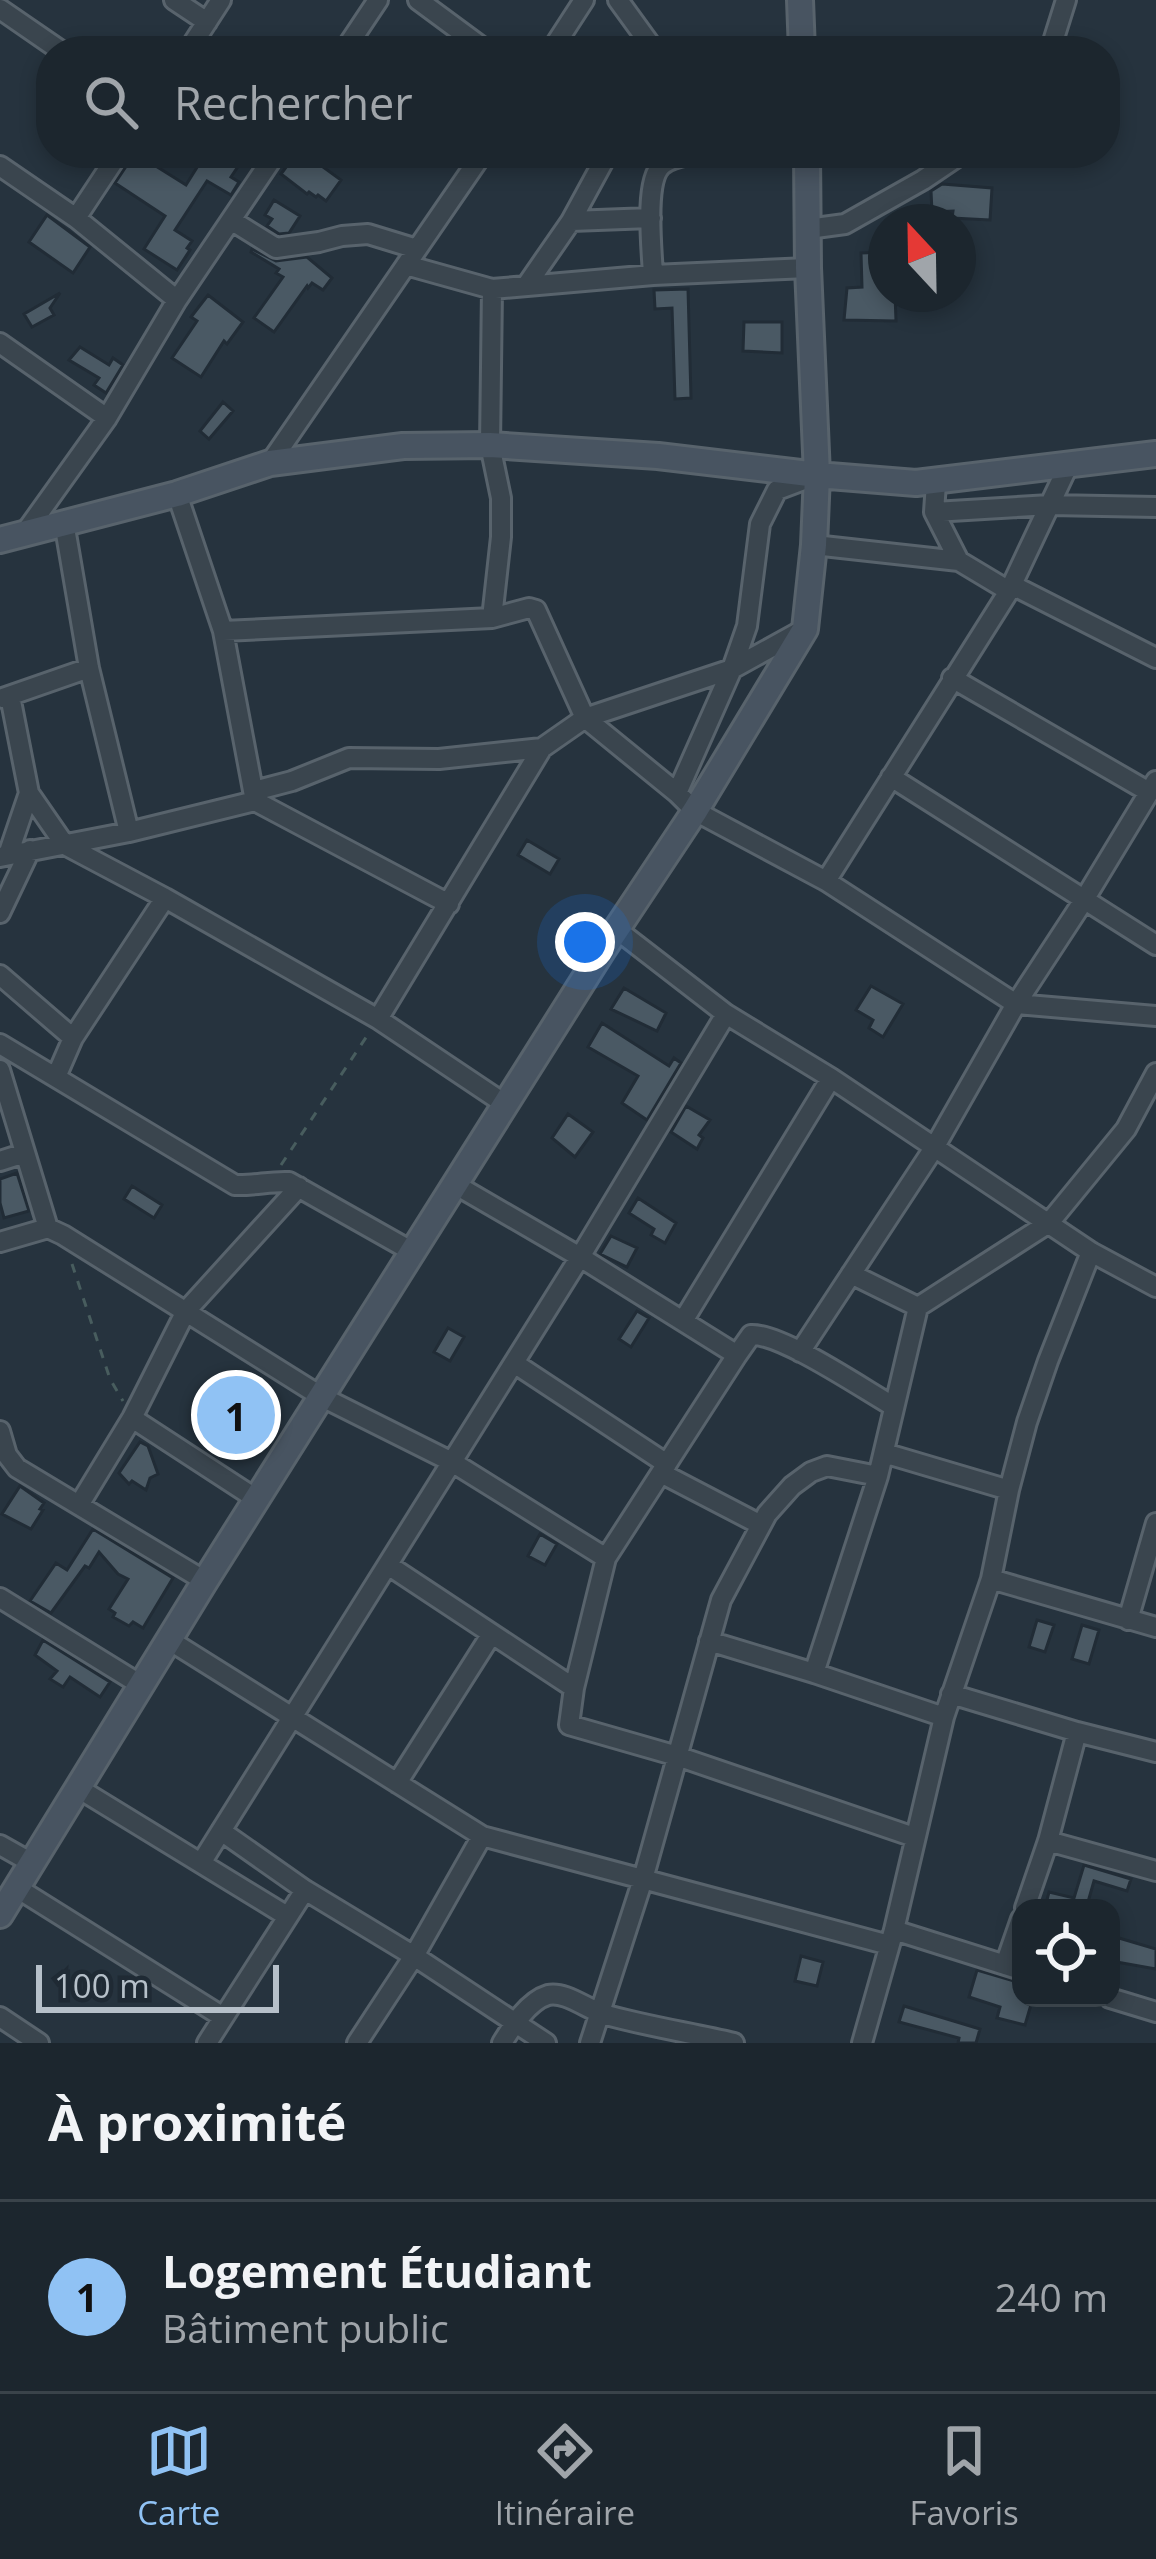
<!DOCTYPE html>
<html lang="fr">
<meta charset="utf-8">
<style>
body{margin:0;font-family:"Open Sans",sans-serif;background:#252e36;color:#f1f3f6}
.controls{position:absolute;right:36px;bottom:36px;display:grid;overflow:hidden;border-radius:24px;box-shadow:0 6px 18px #0003}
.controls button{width:108px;height:108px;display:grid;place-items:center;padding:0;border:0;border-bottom:3px solid #3a434a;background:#1c262e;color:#f1f3f6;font:60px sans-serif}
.compass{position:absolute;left:868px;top:204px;width:108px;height:108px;border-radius:50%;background:#1c262e;box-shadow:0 6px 18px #0003;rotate:338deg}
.scale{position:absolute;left:36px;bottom:30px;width:243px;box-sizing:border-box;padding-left:12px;border:6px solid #b6c0c9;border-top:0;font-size:33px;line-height:42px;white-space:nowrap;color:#b6c0c9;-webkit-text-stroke:9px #1f2a34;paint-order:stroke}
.you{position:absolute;left:585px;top:942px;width:42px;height:42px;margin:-30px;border:9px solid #fff;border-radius:50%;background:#1a73e8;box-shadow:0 0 0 18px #1a73e833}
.badge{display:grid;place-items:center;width:78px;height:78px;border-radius:50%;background:#90c2f4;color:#111;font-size:39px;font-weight:700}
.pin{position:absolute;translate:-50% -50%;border:6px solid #fff;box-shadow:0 3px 12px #0006}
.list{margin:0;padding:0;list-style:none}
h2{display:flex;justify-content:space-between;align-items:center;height:156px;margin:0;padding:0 48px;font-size:51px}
h2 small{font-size:39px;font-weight:400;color:#a0a5aa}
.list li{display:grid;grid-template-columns:78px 1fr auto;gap:36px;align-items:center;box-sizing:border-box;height:192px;padding:0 48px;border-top:3px solid #3a434a}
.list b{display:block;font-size:45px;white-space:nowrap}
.list p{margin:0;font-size:39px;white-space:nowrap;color:#a0a5aa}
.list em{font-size:39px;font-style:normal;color:#a0a5aa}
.icon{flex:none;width:66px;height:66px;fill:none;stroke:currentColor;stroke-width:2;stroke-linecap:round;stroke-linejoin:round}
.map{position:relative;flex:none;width:1156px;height:2043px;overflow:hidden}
.search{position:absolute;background:#1c262e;box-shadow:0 6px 18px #0003;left:36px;right:36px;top:36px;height:132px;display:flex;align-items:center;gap:30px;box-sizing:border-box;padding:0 42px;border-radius:48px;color:#a0a5aa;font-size:45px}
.sheet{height:348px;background:#1c262e}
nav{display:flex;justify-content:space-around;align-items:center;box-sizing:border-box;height:168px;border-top:3px solid #3a434a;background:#1c262e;font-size:33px;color:#a0a5aa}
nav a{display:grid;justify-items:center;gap:6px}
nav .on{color:#90c2f4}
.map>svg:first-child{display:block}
</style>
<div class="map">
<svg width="1156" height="2043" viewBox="0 0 1156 2043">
<rect width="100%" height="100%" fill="#26333e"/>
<path fill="#4a5964" stroke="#212c36" stroke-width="3" d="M135,153l51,32 20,-32h41l-16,24 8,5 -8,13 -24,-14 -32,49 17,11 -5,7 3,2 -13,20 -33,-21 21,-33 -50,-33z
M303,153h15l10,7 -5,7 18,13 -15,21 -8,-6 -2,2 -7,-5 -2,2 -26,-20 11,-15 5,3z
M942,184l50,4 -2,32 -38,-2 1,-7 -21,1 -1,-21z
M274,200l26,16 -11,17 -10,1 -12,-8 5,-7 -7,-4z
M47,215l43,32 -17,26 -44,-31z
M252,249l24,12 31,-4 25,21 -9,12 -11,-7 -4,5 -1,-2 -33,46 -20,-14 29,-41 -7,-4 3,-4 -28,-17z
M886,252v42h9l1,27 -52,-1 3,-32 15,-1 -1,-34z
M688,289l3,109 -16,1 -3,-91 -17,1 -1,-19z
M60,293l-10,15 4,7 -22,12 -8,-13z
M208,295l35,27 -16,22 -3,-3 -23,36 -29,-19 25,-37 -6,-4z
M744,322h38v31l-39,-2z
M80,347l29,18 4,-7 10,7 -17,28 -12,-8 5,-7 -30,-18z
M223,402l10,9 -24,28 -9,-8z
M527,840l32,19 -9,15 -32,-19z
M871,986l32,18 -20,33 -14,-9 4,-8 -17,-10z
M624,988l42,25 -9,18 -46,-22z
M602,1023l67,43 5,-8 7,5 -34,57 -25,-17 16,-27 -50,-29z
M686,1106l24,14 -11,15 4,3 -6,11 -26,-17z
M568,1114l25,18 -18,25 -23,-19z
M17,1173l12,38 -25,7 -4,-15v-24z
M132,1186l30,19 -8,13 -30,-19z
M638,1198l38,25 -11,20 -14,-8 3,-6 -25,-16z
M611,1236l26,12 -10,19 -27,-13z
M637,1311l12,7 -18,29 -12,-8z
M448,1328l16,9 -14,24 -16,-9z
M140,1442l8,4 10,28 -8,4 -4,12 -14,-9 -3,3 -10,-11z
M20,1486l24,17 -4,6 3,1 -12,19 -29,-15z
M93,1529l80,49 -30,50 -10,-6 -4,4 -16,-9 2,-4 -6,-4 19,-30 -10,-5 -19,-22 -10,16 -4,-2 -34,47 -21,-12 26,-38 11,7z
M540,1534l17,10 -12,21 -17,-9z
M1037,1620l17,5 -9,27 -16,-5z
M1082,1625l17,5 -10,34 -17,-5z
M43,1640l67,42 -10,15 -30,-20 -7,10 -13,-8 7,-8 -22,-16z
M1084,1865l47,14 -4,12 -33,-10 -6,21 7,2 -1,4h-49l4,-16 25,6z
M1119,1938l37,11v20l-45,-8v-15l6,2z
M801,1956l22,6 -6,24 -22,-5z
M977,1970l44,13v15h12l-8,27 -28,-7 3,-11 -31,-10z
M904,2006l76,23 -4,14h-18l1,-5 -60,-16z"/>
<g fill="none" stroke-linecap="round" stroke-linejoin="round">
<defs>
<path id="street" d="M174,0l33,22
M418,0l69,51
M618,0l37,51
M0,9l61,42
M188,51l33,-51
M344,51l34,-51
M551,51l33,-51
M1050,51l16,-51
M0,166l76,52 101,82
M76,218l43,-65
M231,220l45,28 43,-6 23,-6 26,-2 49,15
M571,221l80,-3
M808,229l37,-5 78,-44 40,-27
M406,265l86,24 161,-14 155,-7
M653,275c-1,-24 -9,-92 8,-109 9,-9 25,-10 38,-13
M526,286l45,-65 37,-68
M492,289l-2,156 11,53v39l-9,81
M0,343l107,75
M270,463l213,-310
M936,483l-2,29 25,49
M177,494l46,137 32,170
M934,512l116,-7 106,2
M64,522l25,146 40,164
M24,534l83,-116 70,-118 99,-147
M814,545l145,16 50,30
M1012,585l144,73
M223,631l269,-13 37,-10 7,2 49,108 92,75 18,18 131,70 190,123 140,12
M952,678l197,114
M10,696l19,97 36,52 100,53 213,121 127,85
M3,698l86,-30
M891,777l265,168
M254,791l38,-10 57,-23 90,1 103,-11
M677,793l55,-124 15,-43 13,-102 17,-34 37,-14
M8,855l21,-62
M0,857l129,-25 126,-31 194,103
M826,881l183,-290 59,-125
M0,913l30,-63
M616,929l110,85 105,64 260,174 65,35
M0,975l73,63
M378,1019l164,-271 43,-30 147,-49 69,-38
M0,1044l235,141c19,1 35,-4 54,-3l124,70
M0,1070l48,158
M56,1077l17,-39 92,-140
M0,1161l25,-8
M456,1185l124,72 157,98 14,-20c30,-2 112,54 142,71
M0,1242l48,-14 15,7 259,162 130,65 154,96
M851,1274l67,33 131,-84 77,-94 30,-56
M683,1321l148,-243
M800,1352l134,-204 82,-144 68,-104 72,-119
M737,1355l-131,203 -32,130 -5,37 108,31 237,81
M514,1363l153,101
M132,1418l126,82
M0,1431l7,24 10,13 188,113
M884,1453l125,37
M661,1473l100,52
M79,1505l53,-87 54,-107 113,-124
M388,1565l186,123
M991,1579l165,48
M0,1598l141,87
M1128,1620l28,-97
M169,1640l313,196 407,109
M709,1641l105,32 130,44
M814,1673l64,-197 40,-169
M951,1694l126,38 79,20
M397,1783l94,-148
M78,1788l209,128
M221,1831l84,59 109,66 132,87
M1048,1841l108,30
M0,1845l32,18
M201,1863l379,-606 146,-243
M17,1888l206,129
M1025,1908l23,-67 29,-109
M894,1930l127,40
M1005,1965l16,-46
M1110,1998l46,14
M0,2017l39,26
M207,2043l98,-153
M357,2043l57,-87 68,-120
M502,2043c10,-16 26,-42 46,-48 17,-4 39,14 55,19 42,12 88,19 131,29
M590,2043l53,-164 78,-279 46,-86 25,-28 19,-14 16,-6 51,10
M862,2043l32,-113 50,-213 47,-138 18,-89 18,-68 21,-61 43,-109"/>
<path id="secondary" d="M800,0l2,51
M0,540l177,-46 93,-31 133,-17 87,-1 168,11 159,19 99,8 240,-29
M0,1915l205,-334 397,-630 93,-140 110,-182 9,-84 3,-70 -9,-207 -1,-115"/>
</defs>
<use href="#street" stroke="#58636c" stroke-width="24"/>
<use href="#secondary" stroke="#58636c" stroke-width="30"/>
<path stroke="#485d5e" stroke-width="3" stroke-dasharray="9 9" stroke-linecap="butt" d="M281,1165l88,-132
M72,1264l38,115 13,22"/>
<use href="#street" stroke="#3a454e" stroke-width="18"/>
<use href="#secondary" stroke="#485461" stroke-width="24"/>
</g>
</svg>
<div class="controls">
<button><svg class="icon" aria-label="locate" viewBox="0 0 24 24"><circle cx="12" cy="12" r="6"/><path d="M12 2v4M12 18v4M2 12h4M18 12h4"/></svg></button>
</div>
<svg class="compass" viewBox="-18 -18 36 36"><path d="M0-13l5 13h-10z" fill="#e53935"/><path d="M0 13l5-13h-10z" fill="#a0a5aa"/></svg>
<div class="scale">100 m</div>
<div class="you"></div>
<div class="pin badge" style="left:236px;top:1415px">1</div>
<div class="search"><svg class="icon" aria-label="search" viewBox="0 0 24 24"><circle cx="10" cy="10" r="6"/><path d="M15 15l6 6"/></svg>Rechercher</div>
</div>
<section class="sheet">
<h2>À proximité<small></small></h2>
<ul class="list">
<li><span class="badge">1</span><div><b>Logement Étudiant</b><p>Bâtiment public</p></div><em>240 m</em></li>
</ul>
</section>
<nav>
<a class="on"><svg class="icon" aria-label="map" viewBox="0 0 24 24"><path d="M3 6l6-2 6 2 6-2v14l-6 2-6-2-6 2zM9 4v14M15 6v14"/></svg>Carte</a>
<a><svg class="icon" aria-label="directions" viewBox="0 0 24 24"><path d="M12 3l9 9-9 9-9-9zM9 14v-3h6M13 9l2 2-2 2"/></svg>Itinéraire</a>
<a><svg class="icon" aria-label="saved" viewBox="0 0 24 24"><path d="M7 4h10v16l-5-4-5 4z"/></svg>Favoris</a>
</nav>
